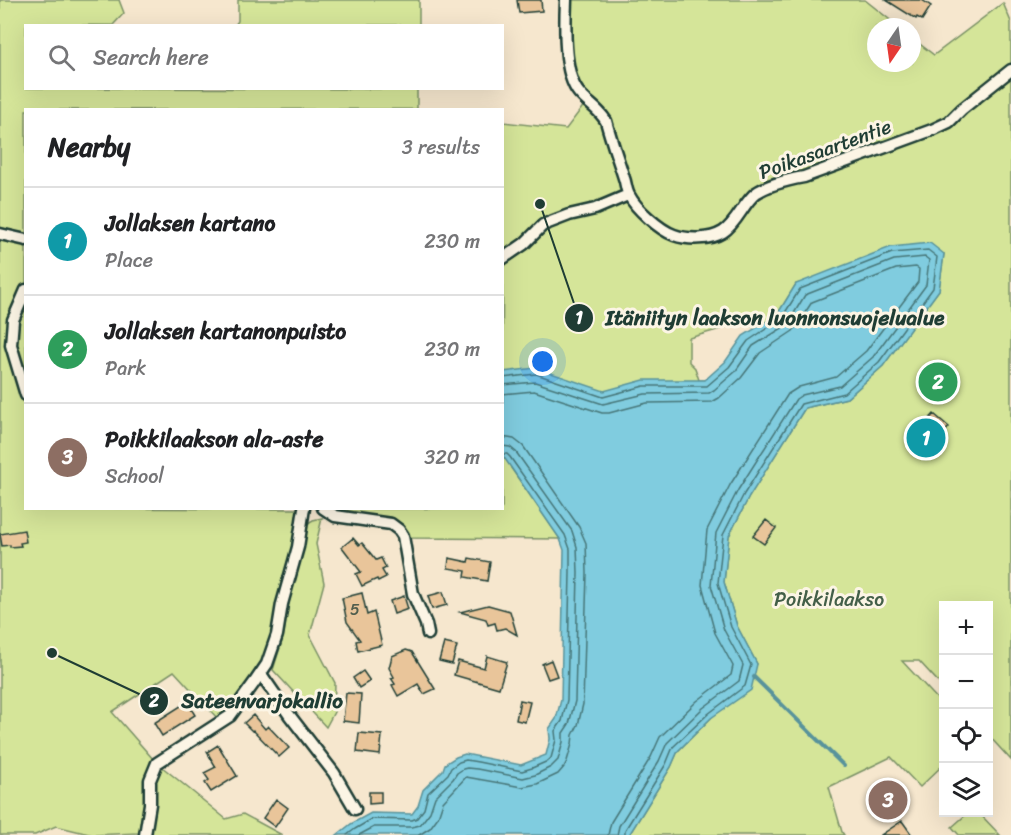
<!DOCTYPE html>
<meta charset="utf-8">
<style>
body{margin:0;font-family:Sriracha,sans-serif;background:#f2f2f2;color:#202124}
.controls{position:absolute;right:18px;bottom:18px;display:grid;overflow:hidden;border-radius:0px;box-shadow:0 6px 24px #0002}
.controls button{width:54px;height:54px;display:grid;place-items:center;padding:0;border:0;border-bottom:2px solid #e0e0e0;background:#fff;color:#202124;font:30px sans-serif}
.compass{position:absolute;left:867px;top:18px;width:54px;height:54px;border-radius:50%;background:#fff;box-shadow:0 6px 24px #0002;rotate:193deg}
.you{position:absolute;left:543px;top:362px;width:21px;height:21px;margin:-15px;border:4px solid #fff;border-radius:50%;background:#1a73e8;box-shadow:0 0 0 9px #1a73e833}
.badge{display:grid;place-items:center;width:39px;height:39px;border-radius:50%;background:#111827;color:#fff;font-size:20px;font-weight:700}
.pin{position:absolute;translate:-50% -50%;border:3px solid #fff;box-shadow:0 2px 6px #0006}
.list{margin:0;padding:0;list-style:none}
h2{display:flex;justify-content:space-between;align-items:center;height:78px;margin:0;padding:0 24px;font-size:26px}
h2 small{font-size:20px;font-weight:400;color:#757577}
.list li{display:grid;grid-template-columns:39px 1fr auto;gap:18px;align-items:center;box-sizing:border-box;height:108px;padding:0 24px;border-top:2px solid #e0e0e0}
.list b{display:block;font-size:22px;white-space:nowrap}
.list p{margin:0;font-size:20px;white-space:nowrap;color:#757577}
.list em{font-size:20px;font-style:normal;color:#757577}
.icon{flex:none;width:33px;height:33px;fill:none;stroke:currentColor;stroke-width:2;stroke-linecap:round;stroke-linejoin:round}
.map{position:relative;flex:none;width:1011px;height:835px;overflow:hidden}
.search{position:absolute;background:#fff;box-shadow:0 6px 24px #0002;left:24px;top:24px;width:480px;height:66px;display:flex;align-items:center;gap:15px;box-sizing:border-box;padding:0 21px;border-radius:0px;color:#757577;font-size:22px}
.panel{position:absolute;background:#fff;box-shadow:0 6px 24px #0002;left:24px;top:108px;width:480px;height:402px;border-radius:0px}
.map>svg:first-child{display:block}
</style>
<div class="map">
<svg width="1011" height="835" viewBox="0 0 1011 835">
<rect width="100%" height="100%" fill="#f6e7ce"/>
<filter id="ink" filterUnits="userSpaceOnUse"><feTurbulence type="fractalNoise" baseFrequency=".0167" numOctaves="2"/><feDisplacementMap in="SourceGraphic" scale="12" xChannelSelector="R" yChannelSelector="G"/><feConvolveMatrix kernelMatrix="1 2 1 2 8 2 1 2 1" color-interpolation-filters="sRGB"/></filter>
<g filter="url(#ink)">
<path fill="#d5e599" stroke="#7a9166" stroke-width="1.5" d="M0,0h119l5,13 -11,12 -87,1v62l391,1v20l-391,1v398l273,1 -2,23 -24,95 -10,34 -36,51 -9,7 -44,-48 -62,41 41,47 -9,26 1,19 -6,29 -46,2 -37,-9 -21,9h-35z
M238,0h181v25h-184l3,-4z
M572,0h293l34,27h-23v36h36v-25l22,17 69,-52 8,19v738l-22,-24 -1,-130h-44l-1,81 -24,-26h-17l41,44v60l-23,22 -29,-30 -62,30 13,45 2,3h-215l42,-68 7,-16 33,-33 46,-54 -20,-38 -13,-44 5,-46 20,-39 56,-89 42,-10 36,-32 56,-76 5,-36 -148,30 -19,31 -21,13 -10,-4 -9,-1 -20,7 -28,8v24l6,6 4,12h6l-194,88 49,71 -152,-1 -2,-7 -69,-18 -9,-4 174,-1 1,-386 63,7 25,-33c-3,-4 -10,-9 -12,-14 -9,-16 -7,-63 -7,-82z
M322,518l-6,26 8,39 -14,52 25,48 -1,29 -8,15 -53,-57 10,-32 7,-41 14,-51 2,-18 2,-5 5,-3z
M161,766l65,53 17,-5 39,21h-132l3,-54z
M968,813h11l21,22h-41l-7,-8z"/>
<path fill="#80ccdf" stroke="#59939b" stroke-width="1.5" d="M930,243l14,11 -5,36 -56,76 -36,32 -42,10 -56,89 -20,39 -5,46 13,44 20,38 -6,26 -40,28 -33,33 -7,16 -42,68h-292l14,-11 20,-11 41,1 6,-8 5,-16 20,-20 2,-6 11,-7 9,-3 56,11 25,-10 4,-16 -1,-10 7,-10 5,-19 3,-150 -4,-11 -57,-83v-84l33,-4 68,23 40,-11h61l20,-18 18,-26 34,-21 19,-31 95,-37z"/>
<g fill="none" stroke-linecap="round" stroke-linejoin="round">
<path stroke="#467678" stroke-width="1.5" d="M502,378l34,-4 67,23 41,-11h63l22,-19 19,-26 33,-22 19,-30 92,-36 36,-3 9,7 -4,31 -54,74 -35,31 -43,11 -57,90 -21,41 -5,48 13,44 20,38 -6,21 -37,28 -35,33 -7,17 -41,66v5
M502,385l33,-3 68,22 42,-10 64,-1 5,-3 21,-18 18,-26 34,-21 18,-30 89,-35 31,-3 4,3 -3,25 -53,72 -33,29 -38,9 -6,4 -58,91 -22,43 -5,52 13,45 19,35 -4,16 -36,27 -36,35 -8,18 -40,65 -2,9
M502,394l32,-3 68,22h7l38,-10 65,-1 7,-4 22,-20 19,-25 33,-22 19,-29 84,-33 20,-2 3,2 -1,13 -52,69 -30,26 -37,10 -11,7 -58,91 -23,45 -5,55 13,48 18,33 -2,9 -34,26 -37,36 -9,20 -40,65 -3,13
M347,835l8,-6 17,-10 40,1 5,-2 7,-9 4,-16 20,-19 3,-6 8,-6 7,-2 12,2 44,9 10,-3 16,-7 3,-3 5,-18 -1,-9 7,-10 5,-21 3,-127v-24l-5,-14 -55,-78 -3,-3h-5
M359,835l15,-8h38l8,-2 10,-13 5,-15 18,-18 4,-6 6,-4 4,-1 10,1 46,9 12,-3 16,-8 7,-7 5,-18v-9l6,-9 6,-23 3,-128 -1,-26 -5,-16 -56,-79 -6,-5 -8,-1
M419,835l11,-7 8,-11 5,-15 23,-25 56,10 15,-3 21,-10 6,-7 3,-6 5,-17 1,-9 5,-10 5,-21 4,-131 -1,-30 -7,-16 -56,-81 -9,-7 -12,-2"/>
<path stroke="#59939b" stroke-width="4" d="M754,677l90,89"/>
</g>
<path fill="#e9c59a" stroke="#1f3d34" stroke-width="1.5" d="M517,0h24l1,11 -23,2z
M886,0h36l9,6 -9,14 -5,-3 -1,2z
M934,414l15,13 -26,30 -16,-14 10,-11 -4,-3 8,-9 4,4z
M766,520l10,8 -12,16 -11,-8z
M24,530l2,12 -6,1 1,3 -11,1v-2l-8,1 -2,-12z
M353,538l6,7 3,-2 14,17 5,-2 5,10 -4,2 4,7 -8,4 -1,-2 -15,7 -6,-12 5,-2 -19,-25z
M449,558l19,4 1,-4 21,4 -3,19 -22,-4 1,-6 -18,-3z
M443,592l4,13 -15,4 -4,-13z
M362,593l5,22 7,-3 8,33 -24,6 -2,-10 4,-1 -13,-18 -5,-24z
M404,596l4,13 -14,5 -4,-13z
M488,605l22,6 7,24 -12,-7 -8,2 -2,-7 -7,2 -2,-6 -26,-7z
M444,643l13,3 -5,18 -13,-3z
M406,650l6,2 23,37 -11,5 -6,-10 -20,12 -6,-11 3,-1 -4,-6 3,-1 -5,-9 3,-12z
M487,656l20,6 -8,26 -45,-13 4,-14 26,7z
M551,660l6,16 -9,3 -6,-15z
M363,671l7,10 -11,7 -6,-10z
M346,693l15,1 -2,29 -16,-2z
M520,700l10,2 -5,20 -9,-2z
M187,702l8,13 -33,21 -8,-13z
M253,715l12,14 3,-3 21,22 -10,9 -26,-27 -1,1 -8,-8z
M359,733l23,2 -2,20 -23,-3z
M218,745l19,31 -26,16 -6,-9 4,-3 -5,-7 12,-6 -9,-15z
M369,792h12v11l-12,1z
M276,799l12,9 -13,19 -12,-9z
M902,821l10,14h-31z"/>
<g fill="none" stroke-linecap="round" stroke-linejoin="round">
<defs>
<path id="street" d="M566,0c-1,24 -3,74 13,93 9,11 18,14 27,28 5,19 12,38 18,57 2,5 2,12 5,17 7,14 31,35 45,40 14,5 36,5 49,-3 14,-9 21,-30 33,-39 13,-9 32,-13 48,-16l128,-47 17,-8 13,-13 49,-39
M0,234l26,6
M502,259l22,-15 19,-19 26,-10 26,-6 33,-14
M26,290l-13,30 -2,25 15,50
M323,508l12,8 56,8 8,6 4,6 10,58 13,30 2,10
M261,674l29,42 44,57 21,36
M145,835l5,-31v-24l7,-17 73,-47 24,-33 13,-19 10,-29 5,-31 16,-57 6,-39"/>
</defs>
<use href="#street" stroke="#1f3d34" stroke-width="15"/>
<use href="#street" stroke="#fcf5e5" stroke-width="10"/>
</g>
</g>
<g text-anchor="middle" stroke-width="6" stroke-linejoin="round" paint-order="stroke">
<g font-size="16" fill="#525f4e">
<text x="355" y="615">5</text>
</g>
<g font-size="20" fill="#1f3d34" stroke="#fcf5e5">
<text transform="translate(825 149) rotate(-20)" y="7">Poikasaartentie</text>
</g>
<g font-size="20" fill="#435f48" stroke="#fcf5e5">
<text x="829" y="606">Poikkilaakso</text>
</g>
</g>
<path fill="none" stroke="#1f3d34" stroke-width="2" d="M540 204L579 318M52 653L154 701"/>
<g fill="#1f3d34" stroke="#fcf5e5" stroke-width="2">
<circle cx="540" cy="204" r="6"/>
<circle cx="52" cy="653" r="6"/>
<circle cx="579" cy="318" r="15"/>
<circle cx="154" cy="701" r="15"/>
</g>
<g font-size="18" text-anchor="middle" font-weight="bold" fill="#fff">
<text x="579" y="324">1</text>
<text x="154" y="707">2</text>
</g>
<g font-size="21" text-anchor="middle" font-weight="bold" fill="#1f3d34" stroke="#fcf5e5" stroke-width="6" stroke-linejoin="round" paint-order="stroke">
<text x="775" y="325">Itäniityn laakson luonnonsuojelualue</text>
<text x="262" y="708">Sateenvarjokallio</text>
</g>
</svg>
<div class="controls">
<button>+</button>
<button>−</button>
<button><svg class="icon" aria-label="locate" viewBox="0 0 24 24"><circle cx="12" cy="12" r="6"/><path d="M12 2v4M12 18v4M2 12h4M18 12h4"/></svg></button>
<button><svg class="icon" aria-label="layers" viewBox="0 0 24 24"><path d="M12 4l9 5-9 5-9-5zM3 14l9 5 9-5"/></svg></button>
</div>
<svg class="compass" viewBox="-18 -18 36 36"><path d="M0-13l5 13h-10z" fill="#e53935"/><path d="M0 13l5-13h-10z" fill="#757577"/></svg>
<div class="you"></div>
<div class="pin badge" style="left:926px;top:438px;background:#0f9aa8">1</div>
<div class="pin badge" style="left:938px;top:382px;background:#2e9e5b">2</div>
<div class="pin badge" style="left:888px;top:800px;background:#8d6e63">3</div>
<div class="search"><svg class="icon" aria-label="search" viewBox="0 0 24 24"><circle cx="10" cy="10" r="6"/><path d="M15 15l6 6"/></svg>Search here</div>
<section class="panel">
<h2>Nearby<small>3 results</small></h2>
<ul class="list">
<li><span class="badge" style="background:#0f9aa8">1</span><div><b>Jollaksen kartano</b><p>Place</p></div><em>230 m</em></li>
<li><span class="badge" style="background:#2e9e5b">2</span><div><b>Jollaksen kartanonpuisto</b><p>Park</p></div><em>230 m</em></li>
<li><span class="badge" style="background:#8d6e63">3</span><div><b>Poikkilaakson ala-aste</b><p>School</p></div><em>320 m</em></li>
</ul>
</section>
</div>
